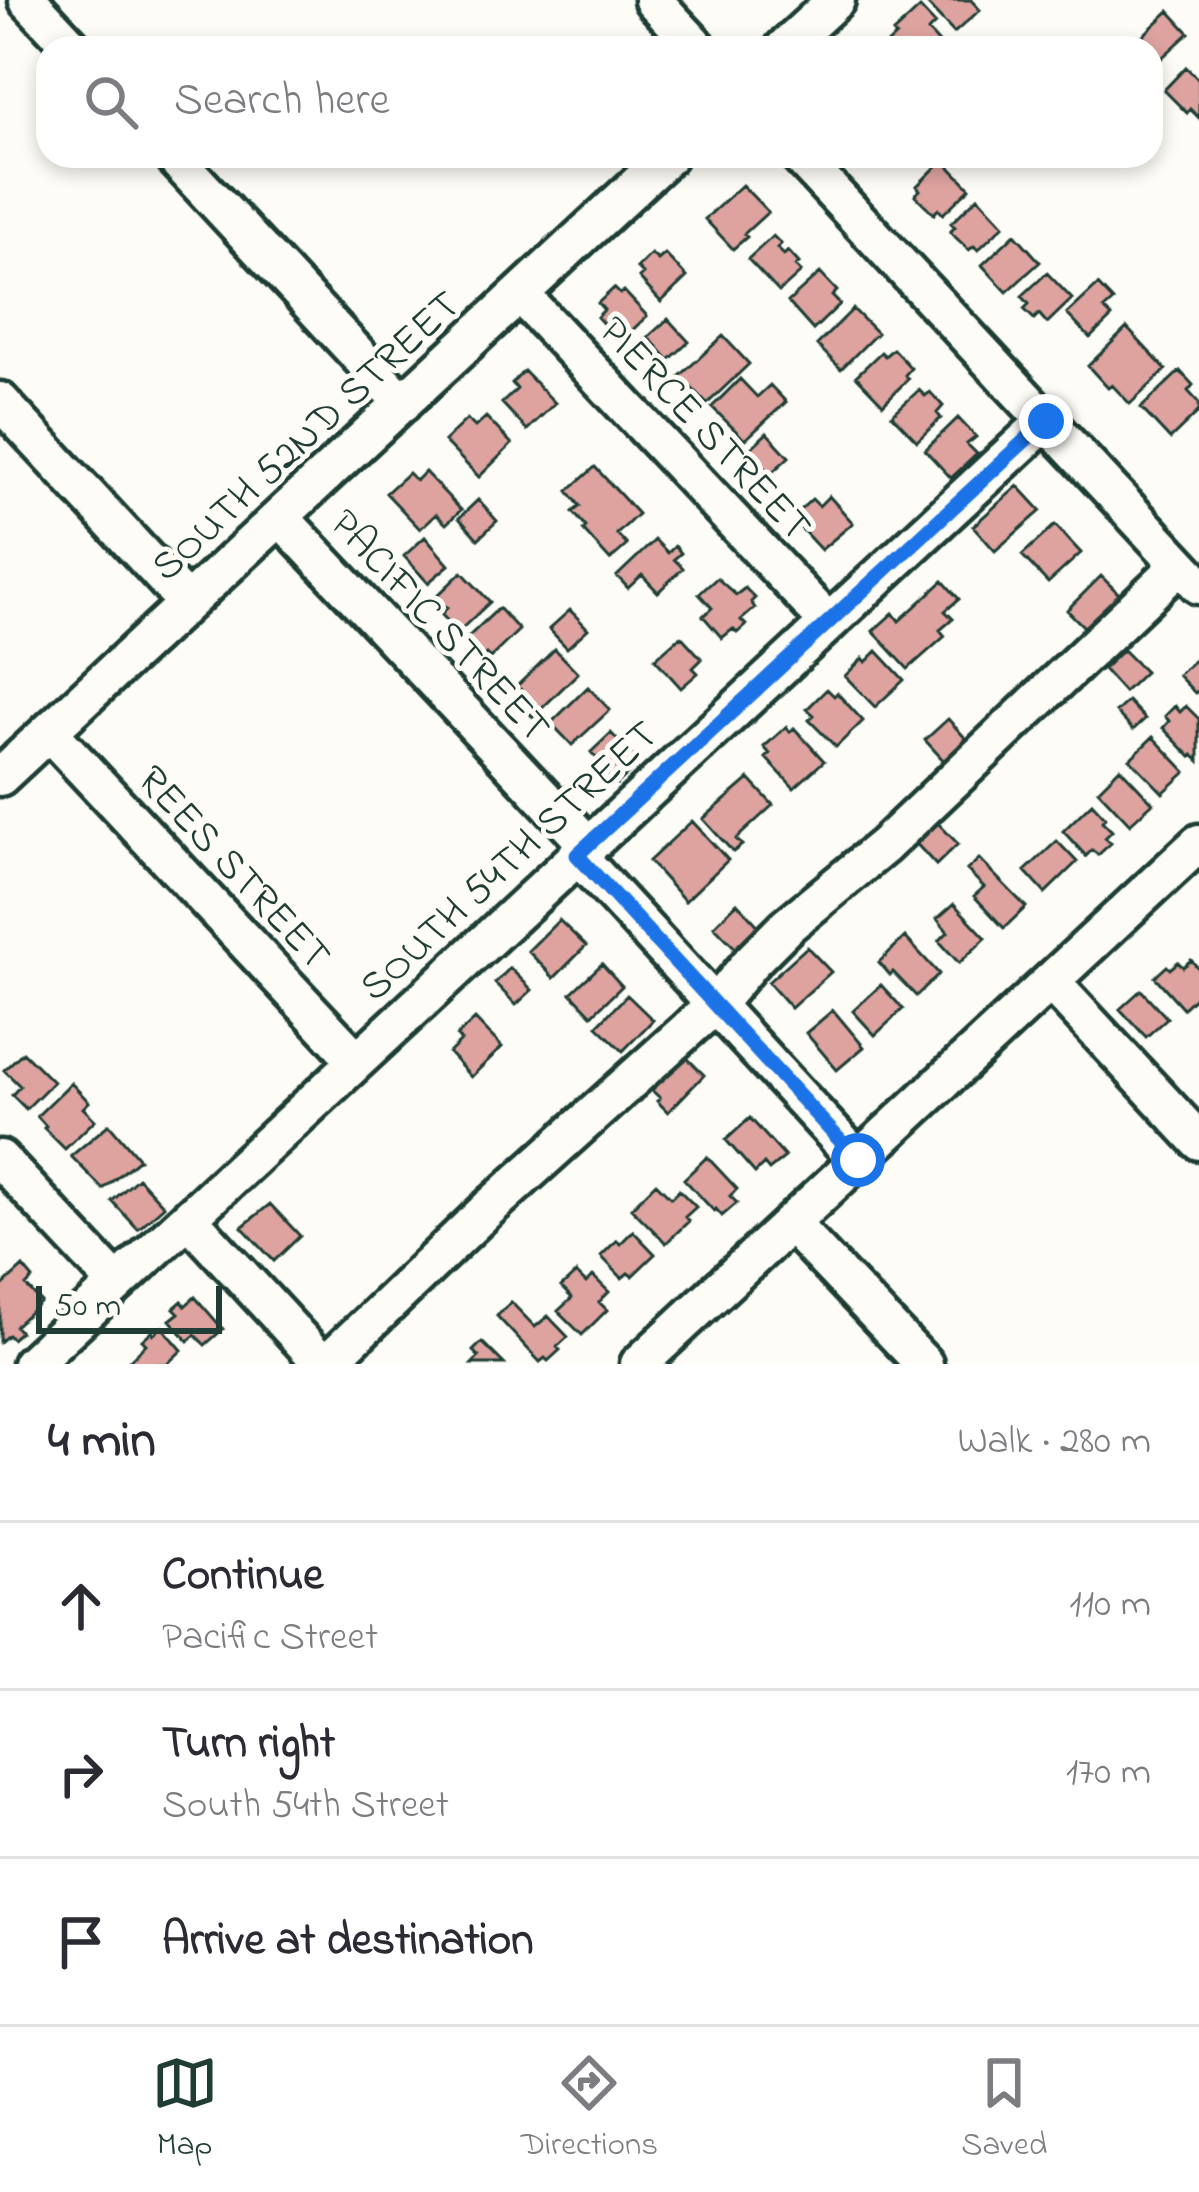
<!DOCTYPE html>
<meta charset="utf-8">
<style>
body{margin:0;font-family:"Indie Flower",sans-serif;background:#f2f2f3;color:#2b2b33}
.scale{position:absolute;left:36px;bottom:30px;width:186px;box-sizing:border-box;padding-left:12px;border:6px solid #1f3d34;border-top:0;font-size:33px;line-height:42px;white-space:nowrap;color:#1f3d34;-webkit-text-stroke:9px #fdfcf7;paint-order:stroke}
.stop{position:absolute;width:36px;height:36px;margin:-27px;border:9px solid #1a73e8;border-radius:50%;background:#fff}
.stop.end{background:#1a73e8;border-color:#fff;box-shadow:0 3px 12px #0008}
.list{margin:0;padding:0;list-style:none}
h2{display:flex;justify-content:space-between;align-items:center;height:156px;margin:0;padding:0 48px;font-size:51px}
h2 small{font-size:39px;font-weight:400;color:#7c7c81}
.list li{display:grid;grid-template-columns:78px 1fr auto;gap:36px;align-items:center;box-sizing:border-box;height:168px;padding:0 48px;border-top:3px solid #e1e1e2}
.list b{display:block;font-size:45px;white-space:nowrap}
.list p{margin:0;font-size:39px;white-space:nowrap;color:#7c7c81}
.list em{font-size:39px;font-style:normal;color:#7c7c81}
.icon{flex:none;width:66px;height:66px;fill:none;stroke:currentColor;stroke-width:2;stroke-linecap:round;stroke-linejoin:round}
.map{position:relative;flex:none;width:1199px;height:1364px;overflow:hidden}
.search{position:absolute;background:#fff;box-shadow:0 6px 18px #0003;left:36px;right:36px;top:36px;height:132px;display:flex;align-items:center;gap:30px;box-sizing:border-box;padding:0 42px;border-radius:36px;color:#7c7c81;font-size:45px}
.sheet{height:660px;background:#fff}
nav{display:flex;justify-content:space-around;align-items:center;box-sizing:border-box;height:168px;border-top:3px solid #e1e1e2;background:#fff;font-size:33px;color:#7c7c81}
nav a{display:grid;justify-items:center;gap:6px}
nav .on{color:#1f3d34}
.map>svg:first-child{display:block}
</style>
<div class="map">
<svg width="1199" height="1364" viewBox="0 0 1199 1364">
<rect width="100%" height="100%" fill="#fdfcf7"/>
<filter id="ink" filterUnits="userSpaceOnUse"><feTurbulence type="fractalNoise" baseFrequency=".00833" numOctaves="2"/><feDisplacementMap in="SourceGraphic" scale="24" xChannelSelector="R" yChannelSelector="G"/><feConvolveMatrix kernelMatrix="1 2 1 2 8 2 1 2 1" color-interpolation-filters="sRGB"/></filter>
<g filter="url(#ink)">
<path fill="#dea39f" stroke="#1f3d34" stroke-width="3" d="M931,0h40l9,10 -26,23 -27,-29z
M920,8l15,16 -7,7 11,12 -5,5h-43l-4,-4 9,-8 -3,-3z
M1169,11l20,22 -35,32 -3,-3v-14h-13l-4,-4z
M1186,67l13,13v38l-9,-9 -3,4 -23,-23z
M943,160l27,28 -27,26 -5,-5 -4,5 -19,-19 5,-5 -3,-4z
M742,185l26,27 -24,22 3,3 -14,12 -28,-30z
M978,197l26,28 -26,25 -4,-4 -5,4 -19,-18 5,-5 -4,-4z
M1015,234l25,28 -33,30 -25,-27z
M773,236l8,8 -4,4 7,7 4,-4 11,12 -4,3 6,6 -22,20 -31,-33z
M651,254l7,6 7,-6 22,23 -26,25 -22,-24 4,-4 -6,-6z
M820,273l17,18 -5,5 8,8 -27,26 -25,-28z
M1047,273l25,26 -25,24 -8,-9 -5,5 -10,-10 5,-5 -7,-8z
M1098,285l15,16 -9,8 8,8 -22,21 -23,-24z
M614,288l6,6 4,-3 23,25 -27,26 -23,-25 7,-7 -6,-7z
M853,309l24,24 -36,36 -24,-24z
M668,319l21,23 -20,18 -21,-23z
M1127,328l39,42 -36,34 -18,-19 -4,3 -20,-22z
M723,336l26,28 -42,40 -27,-28z
M893,349l18,19 -6,7 3,4 -25,25 -27,-28 25,-24 4,4z
M524,371l31,32 -28,27 -25,-27 15,-14 -5,-6z
M1180,371l13,14 -5,6 11,12v8l-29,28 -29,-31z
M740,379l17,18 13,-12 16,17 -41,38 -33,-33z
M919,390l6,6 5,-4 13,14 -6,7 4,5 -24,23 -25,-26z
M486,417l26,27 -33,33 -35,-36 23,-22 8,8z
M958,418l18,19 -9,7 10,10 -26,24 -26,-28z
M767,433l22,24 -19,17 -21,-24z
M595,467l43,47 -21,20 10,11 -17,15 -27,-30 3,-3 -13,-15 7,-6 -12,-15z
M425,472l36,38 -15,14 -10,-10 -16,15 -34,-36 22,-20 8,8z
M1018,486l23,25 -46,40 -22,-25z
M829,496l24,27 -32,27 -22,-24 8,-7 -8,-8 13,-12 7,7z
M478,500l19,21 -19,18 -19,-21z
M1055,525l26,28 -33,30 -26,-28z
M425,537l24,28 -21,18 -24,-27z
M655,540l13,13 7,-7 6,7 -7,6 9,9 -25,24 -16,-17 -14,13 -11,-12z
M462,572l28,30 -32,30 -17,-18 6,-6 -11,-11z
M1101,576l24,24 -34,34 -24,-24z
M717,578l19,17 9,-7 10,10 -4,4 4,6 -14,12 5,5 -9,8 -4,-4 -11,9 -19,-22 9,-8 -13,-14z
M943,581l16,18 -14,12 8,8 -13,11 5,6 -37,33 -35,-38 20,-18 6,8z
M499,608l20,22 -29,28 -4,-4 -3,2 -17,-17z
M570,610l18,19 -21,19 -18,-19z
M681,636l21,23 -9,9 5,5 -17,15 -26,-29z
M555,649l23,24 -45,44 -11,-12 7,-7 -12,-12z
M1123,650l22,22 -21,20 -21,-23z
M877,651l27,29 -29,27 -30,-31 18,-18 3,4z
M1199,656v34l-4,3 -17,-18z
M588,687l22,23 -38,35 -21,-22z
M827,689l7,7 3,-3 26,28 -27,26 -27,-27 5,-5 -7,-6z
M1128,701l17,18 -12,11 -17,-18z
M1175,706l5,6 6,-6 13,13v42l-6,-6 -2,2 -28,-29 6,-7 -4,-5z
M948,719l20,22 -23,21 -20,-22z
M786,727l4,5 4,-4 30,33 -30,27 -28,-30 4,-4 -6,-7z
M611,733l25,26 -5,5 3,4 -17,16 -11,-11 -3,2 -9,-9 5,-5 -8,-9z
M1153,737l33,35 -23,21 -33,-34z
M1120,768l33,35 -23,21 -32,-34z
M749,779l24,26 -37,34 6,6 -9,7 -30,-33z
M1092,803l13,14 -3,4 10,10 -7,7 6,5 -13,12 -6,-5 -6,6 -23,-25z
M933,818l25,26 -22,21 -24,-26z
M692,821l36,39 -43,41 -36,-40z
M1057,841l20,21 -32,31 -20,-22z
M979,859l47,48 -22,21 -30,-32 10,-9 -17,-17z
M737,903l27,29 -23,22 -27,-28z
M954,904l32,34 -27,25 -20,-22 9,-9 -11,-13z
M559,920l27,26 -32,32 -26,-27z
M905,937l34,37 -23,22 -23,-24 -3,3 -11,-13z
M807,947l24,25 -40,36 -23,-26z
M1191,960l8,9v24l-16,15 -28,-31 12,-11 3,3 8,-7 5,5z
M602,964l20,22 -30,29 -21,-22z
M510,968l22,22 -16,15 -21,-22z
M881,985l22,24 -28,26 -22,-24z
M1141,990l26,28 -21,19 -26,-28z
M627,995l26,25 -30,31 -26,-25z
M833,1010l31,37 -27,23 -31,-37z
M475,1019l27,28 -31,30 -22,-24 12,-12 -4,-5z
M23,1052l30,30 -27,27 -14,-14 8,-9 -16,-16z
M681,1052l23,23 -36,37 -11,-11 3,-3 -16,-15z
M71,1083l18,19 -6,6 12,12 -30,29 -21,-21 2,-2 -9,-10z
M750,1118l35,39 -16,13 -5,-6 -9,9 -29,-33z
M109,1124l30,35 -36,30 -32,-33z
M707,1157l30,32 -7,7 7,7 -15,13 -6,-7 -2,2 -30,-32z
M138,1178l26,28 -26,23 -26,-28z
M656,1183l15,15 8,-8 17,17 -11,10 4,4 -23,22 -35,-35z
M270,1204l30,32 -26,25 -32,-34z
M633,1231l22,23 -23,22 -4,-3 -6,5 -21,-22 16,-16 3,4z
M23,1267l10,12 -7,7 15,16 -26,24 5,6 -8,7 -4,-4 -8,7v-54z
M576,1273l10,10 7,-7 16,16 -10,10 8,8 -25,25 -24,-24 14,-13 -11,-11z
M195,1297l28,32 -18,16 -10,-10 -7,6 -18,-21 9,-7 -5,-5 8,-7 3,5z
M511,1302l24,25 13,-11 20,21 -11,10 3,3 -12,11 -3,-3 -5,4 -43,-46z
M162,1327l20,23 -15,14h-36l-2,-3 17,-17 -4,-4 10,-9 2,3z
M482,1342l22,22h-32l7,-7 -6,-6z"/>
<g fill="none" stroke-linecap="round" stroke-linejoin="round">
<defs>
<path id="minor" d="M28,0l45,48
M653,0l45,48
M784,48l52,-48
M173,156l230,247
M799,156l400,429
M520,294l308,328
M0,401l187,202
M280,517l308,328
M49,732l308,329
M0,777l668,-621
M577,855l281,305
M1051,982l148,159
M0,1159l117,125
M188,1218l135,146
M791,1224l133,140
M31,1364l1015,-943
M326,1364l162,-155 228,-205 36,-43 35,-35 97,-80 296,-281
M639,1364l560,-521"/>
</defs>
<use href="#minor" stroke="#1f3d34" stroke-width="45"/>
<use href="#minor" stroke="#fdfcf7" stroke-width="36"/>
</g>
</g>
<g fill="none" stroke-linecap="round" stroke-linejoin="round" filter="url(#ink)">
<path stroke="#1a73e8" stroke-width="15" d="M858,1160l-281,-305 469,-434"/>
</g>
<g text-anchor="middle" stroke-width="10" stroke-linejoin="round" paint-order="stroke">
<g font-size="42" fill="#1f3d34" stroke="#fdfcf7">
<text transform="translate(707 427) rotate(47)" y="15">PIERCE STREET</text>
<text transform="translate(304 434) rotate(-43)" y="15">SOUTH 52ND STREET</text>
<text transform="translate(442 624) rotate(47)" y="15">PACIFIC STREET</text>
<text transform="translate(507 859) rotate(-43)" y="15">SOUTH 54TH STREET</text>
<text transform="translate(236 866) rotate(47)" y="15">REES STREET</text>
</g>
</g>
</svg>
<div class="scale">50 m</div>
<div class="stop" style="left:858px;top:1160px"></div>
<div class="stop end" style="left:1046px;top:421px"></div>
<div class="search"><svg class="icon" aria-label="search" viewBox="0 0 24 24"><circle cx="10" cy="10" r="6"/><path d="M15 15l6 6"/></svg>Search here</div>
</div>
<section class="sheet">
<h2>4 min<small>Walk · 280 m</small></h2>
<ul class="list">
<li><svg class="icon" aria-label="ahead" viewBox="0 0 24 24"><path d="M12 20V5M6 11l6-6 6 6"/></svg><div><b>Continue</b><p>Pacific Street</p></div><em>110 m</em></li>
<li><svg class="icon" aria-label="right" viewBox="0 0 24 24"><path d="M7 20v-9h11M14 6l5 5-5 5"/></svg><div><b>Turn right</b><p>South 54th Street</p></div><em>170 m</em></li>
<li><svg class="icon" aria-label="arrive" viewBox="0 0 24 24"><path d="M6 21V4h12l-3 4 3 4H6"/></svg><div><b>Arrive at destination</b></div></li>
</ul>
</section>
<nav>
<a class="on"><svg class="icon" aria-label="map" viewBox="0 0 24 24"><path d="M3 6l6-2 6 2 6-2v14l-6 2-6-2-6 2zM9 4v14M15 6v14"/></svg>Map</a>
<a><svg class="icon" aria-label="directions" viewBox="0 0 24 24"><path d="M12 3l9 9-9 9-9-9zM9 14v-3h6M13 9l2 2-2 2"/></svg>Directions</a>
<a><svg class="icon" aria-label="saved" viewBox="0 0 24 24"><path d="M7 4h10v16l-5-4-5 4z"/></svg>Saved</a>
</nav>
